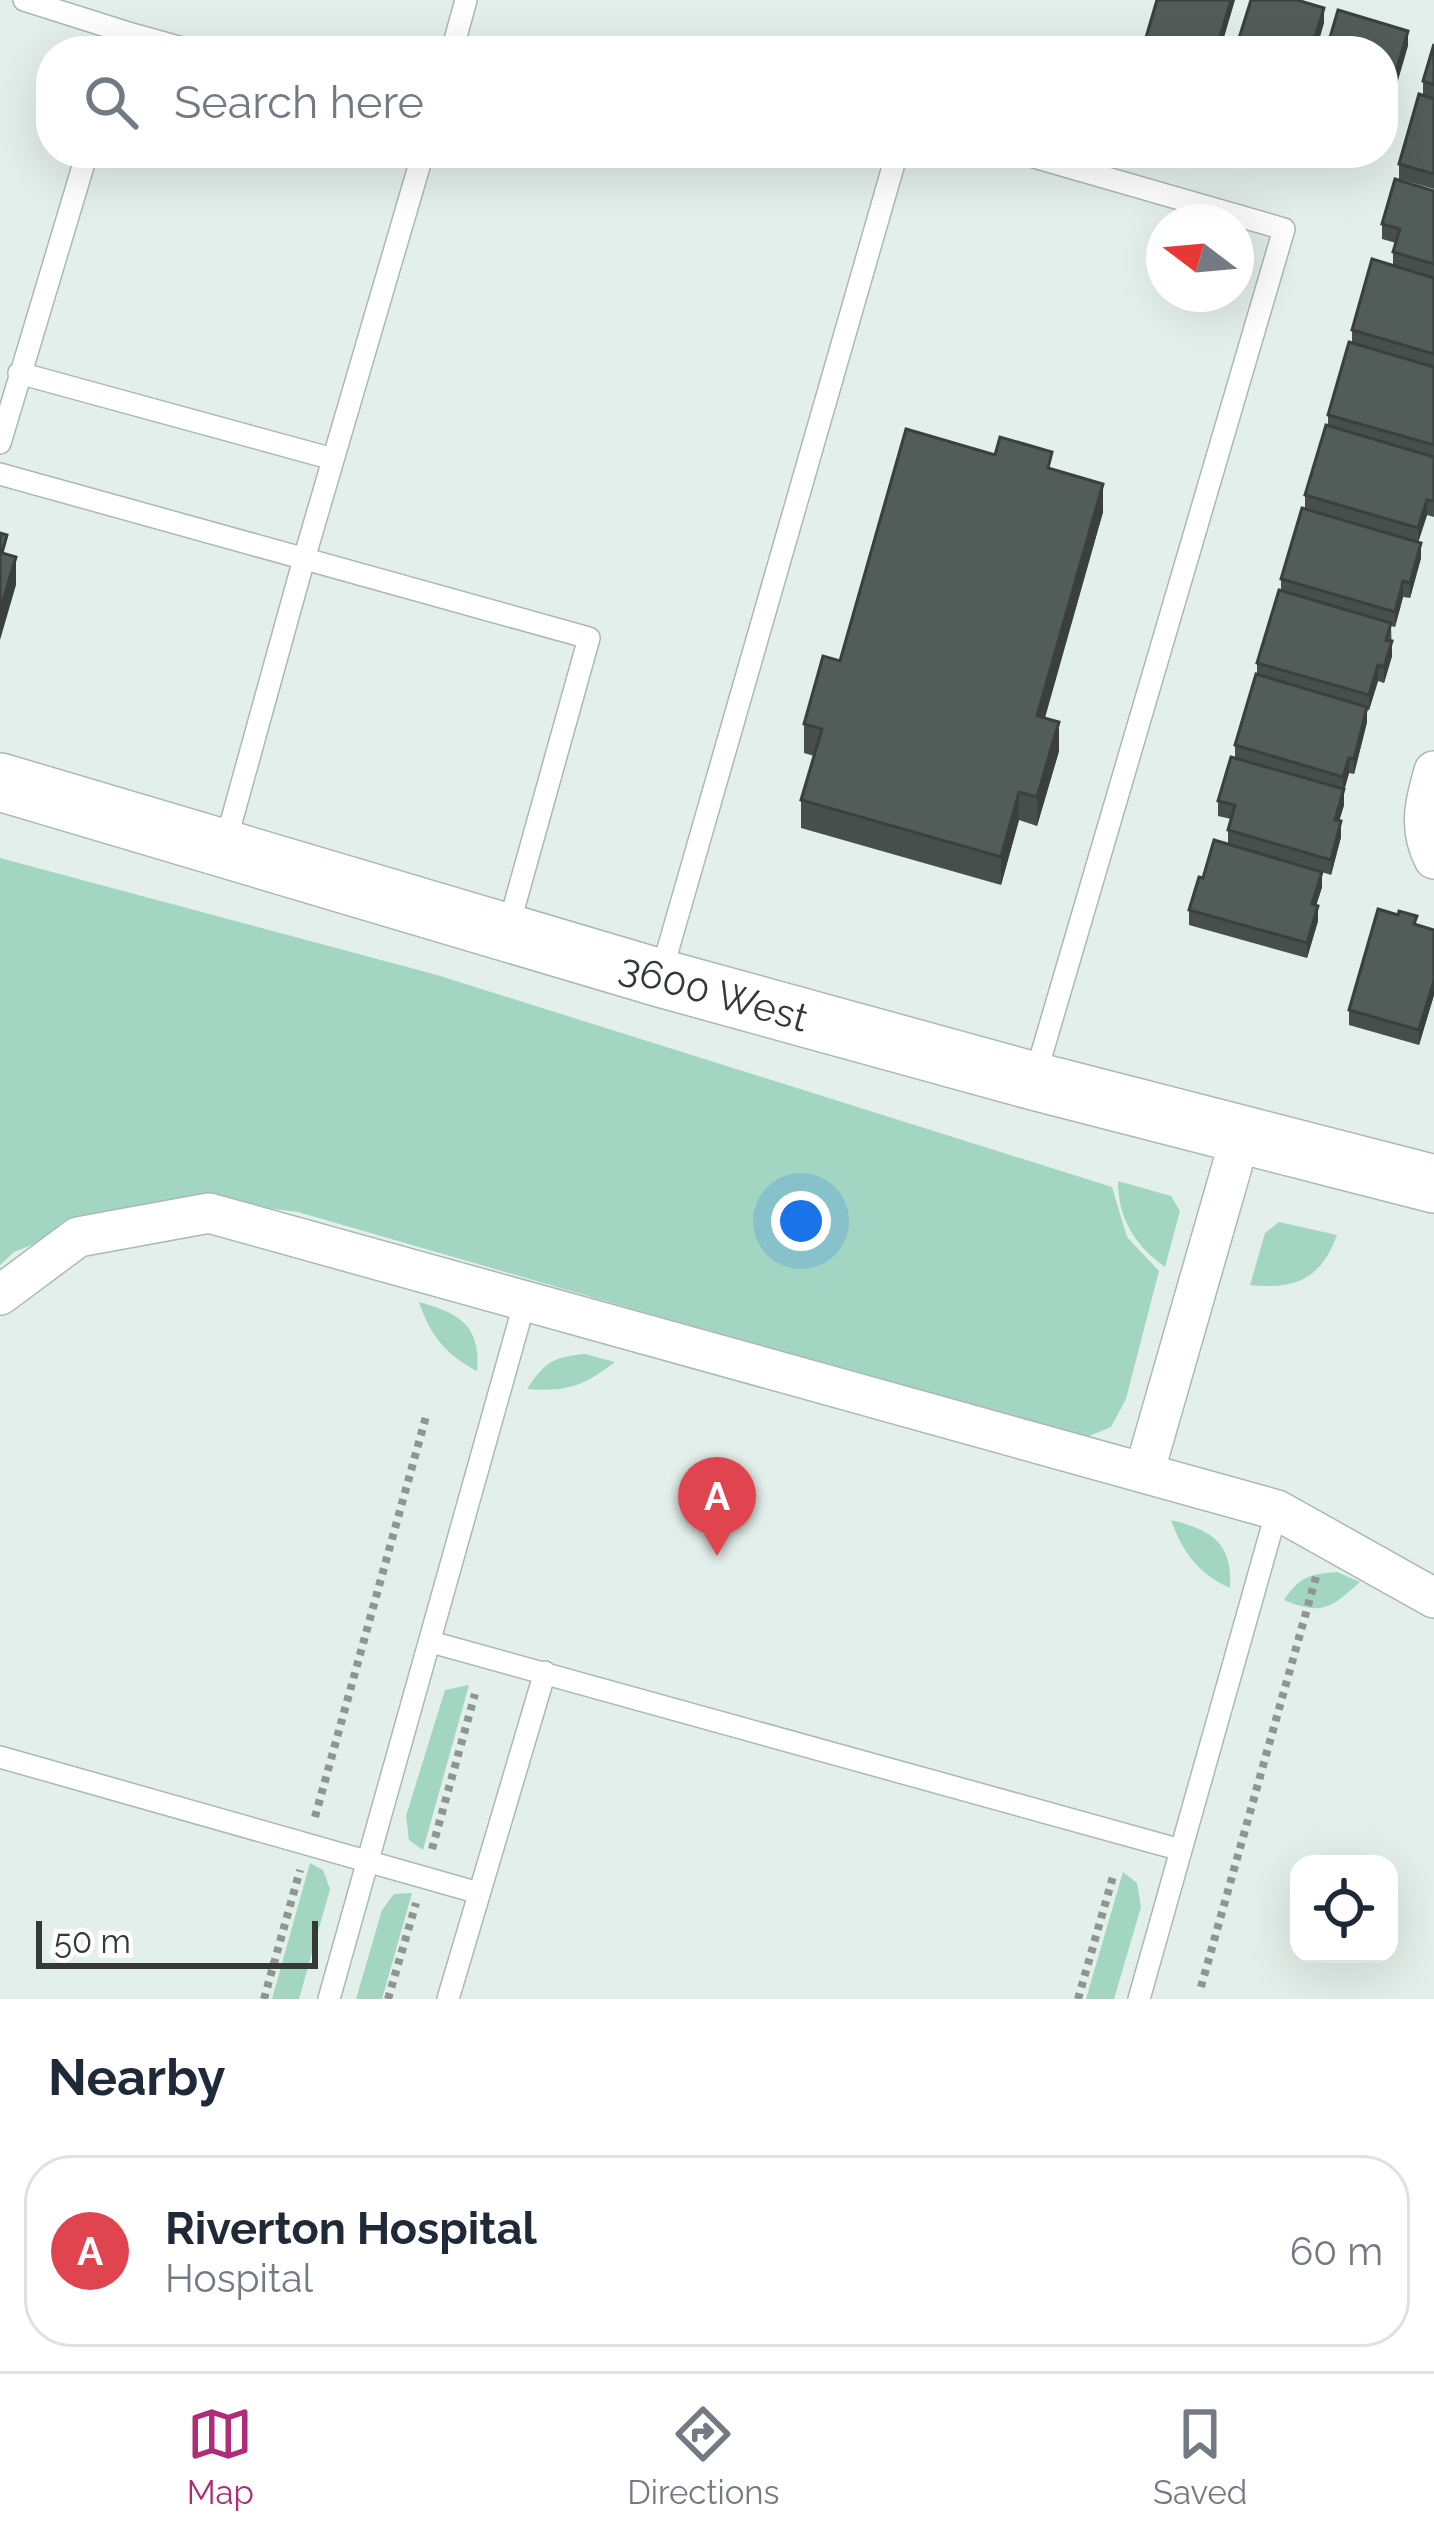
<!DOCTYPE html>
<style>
body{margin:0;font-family:Raleway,sans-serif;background:#f2f2f3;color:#1f2937}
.controls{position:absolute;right:36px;bottom:36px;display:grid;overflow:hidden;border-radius:24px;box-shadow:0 12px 48px #0002}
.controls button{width:108px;height:108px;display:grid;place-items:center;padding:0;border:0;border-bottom:3px solid #e0e1e3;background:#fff;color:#1f2937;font:60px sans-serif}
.compass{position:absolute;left:1146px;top:204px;width:108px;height:108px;border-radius:50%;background:#fff;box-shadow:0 12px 48px #0002;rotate:286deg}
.scale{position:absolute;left:36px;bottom:30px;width:282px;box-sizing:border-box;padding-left:12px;border:6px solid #343937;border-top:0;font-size:33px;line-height:42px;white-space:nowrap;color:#343937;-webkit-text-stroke:9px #fff;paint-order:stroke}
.you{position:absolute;left:801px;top:1221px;width:42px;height:42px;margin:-30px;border:9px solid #fff;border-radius:50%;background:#1a73e8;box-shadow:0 0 0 18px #1a73e833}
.badge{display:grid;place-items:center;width:78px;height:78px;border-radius:50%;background:#af2d78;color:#fff;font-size:39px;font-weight:700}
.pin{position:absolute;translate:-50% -99px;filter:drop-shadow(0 3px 6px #0008)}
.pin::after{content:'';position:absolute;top:63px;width:42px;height:36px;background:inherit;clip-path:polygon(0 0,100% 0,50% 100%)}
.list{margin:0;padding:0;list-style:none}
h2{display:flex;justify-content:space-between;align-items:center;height:156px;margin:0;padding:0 48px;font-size:51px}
h2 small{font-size:39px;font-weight:400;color:#747a83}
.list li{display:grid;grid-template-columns:78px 1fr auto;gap:36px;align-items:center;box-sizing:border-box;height:192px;margin:0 24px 24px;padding:0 24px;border:3px solid #e0e1e3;border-radius:48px}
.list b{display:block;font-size:45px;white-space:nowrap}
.list p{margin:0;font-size:39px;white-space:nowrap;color:#747a83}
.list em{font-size:39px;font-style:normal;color:#747a83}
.icon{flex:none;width:66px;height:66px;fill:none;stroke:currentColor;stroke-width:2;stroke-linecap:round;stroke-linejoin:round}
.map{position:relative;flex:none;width:1434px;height:1999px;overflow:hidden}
.search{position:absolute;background:#fff;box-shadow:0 12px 48px #0002;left:36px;right:36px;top:36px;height:132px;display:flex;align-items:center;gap:30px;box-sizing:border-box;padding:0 42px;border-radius:48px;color:#747a83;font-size:45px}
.sheet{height:372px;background:#fff}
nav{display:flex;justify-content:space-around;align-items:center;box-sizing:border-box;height:168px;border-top:3px solid #e0e1e3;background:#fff;font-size:33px;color:#747a83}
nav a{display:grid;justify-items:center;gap:6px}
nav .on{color:#af2d78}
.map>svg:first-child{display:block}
</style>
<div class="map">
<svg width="1434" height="1999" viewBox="0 0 1434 1999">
<rect width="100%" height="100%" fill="#e3efea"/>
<path fill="#a3d5c3" d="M0,858l437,117 675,212 15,50 32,34 -33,128 -15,28 -29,12 -784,-227 -111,-14 -91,21 -82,33 -14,13z
M1118,1181l53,15 9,15 -15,56c-30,-22 -47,-48 -47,-86z
M1279,1222l58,13c-16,44 -42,55 -87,50l15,-52z
M419,1302c40,11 62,23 58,69 -31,-16 -47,-36 -58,-69z
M585,1354l30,8c-32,24 -47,30 -88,27 18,-27 26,-32 58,-35z
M1171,1520c41,10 62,23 59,68 -32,-15 -47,-35 -59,-68z
M1337,1572l23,10c-29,26 -38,34 -76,18 16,-24 27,-26 53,-28z
M469,1685l-46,165 -14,-10 -3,-24 39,-126z
M310,1863l13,7 7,19 -31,110h-27z
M1123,1872l14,11 4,24 -27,92h-28z
M412,1893l-30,106h-26l26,-89 12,-16z"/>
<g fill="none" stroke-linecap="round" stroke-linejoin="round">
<defs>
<path id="lane" d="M24,0l101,32 -6,19
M125,32l68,19
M452,51l14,-51
M1020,153l264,76 -250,851
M19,373l314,86
M0,443l87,-290
M0,474l589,164 -82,294
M224,848l80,-289 119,-406
M660,977l237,-824
M431,1642l750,208
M0,1757l479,136
M329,1999l196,-698
M448,1999l97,-327
M1139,1999l138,-489"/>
<path id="street" d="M1434,771c-9,31 -16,57 0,88
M0,1295l78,-58 131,-24 1068,297 157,88
M1144,1473l97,-338"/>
<path id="secondary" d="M0,782l660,196 374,103 400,103"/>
</defs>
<use href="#lane" stroke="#acb8b3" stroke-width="24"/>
<use href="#street" stroke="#acb8b3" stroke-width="42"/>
<use href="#secondary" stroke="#acb8b3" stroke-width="60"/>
<path stroke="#8d9692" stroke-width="8" stroke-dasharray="6 6" stroke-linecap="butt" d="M315,1817l112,-404
M432,1849l43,-155
M1201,1987l115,-410
M264,1999l36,-129
M388,1999l28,-96
M1078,1999l36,-126"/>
<use href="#lane" stroke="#fff" stroke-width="21"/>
<use href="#street" stroke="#fff" stroke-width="39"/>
<use href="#secondary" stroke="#fff" stroke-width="57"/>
</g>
<path fill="#474f4c" d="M1434,44v145l-35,-10v-15l24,-69v-14z
M1434,191v326l-7,-2 -9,27 3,16 -11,40 -7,-1 -8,30 -4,-1 1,30 -8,27 -6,-2 -9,29h-2v12l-13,52 -5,-1 -5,18v14l-5,16 2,16 -10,38 -9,-3v15l-6,18 2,16 -11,37 -118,-33v-15l14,-32 25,-34v-14l3,-11 -13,-3v-15l17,-43v-13l22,-70v-12l24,-72v-12l24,-70v-14l23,-69v-11l24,-72v-13l41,-65v-13l3,-9 -14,-4v-15z
M1052,469l51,43 -58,206 14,33 -22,75 -18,-6 -18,65 -200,-57v-28l13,-44 -10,-3v-29l36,-63z
M1417,925l17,5v65l-15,50 -70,-20v-15z"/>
<path fill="#39403e" d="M1231,0h4l-15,51h-4z
M1324,8v15l-8,28h-5z
M1408,31v15l-25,86v-16z
M1103,484v28l-66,232v-28z
M1427,500v15l-9,28v-15z
M1421,543v15l-11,40v-15z
M16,557v28l-16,55v-29z
M1403,581v16l-8,30v-15z
M1392,641v15l-8,27v-16z
M1378,665v16l-9,29v-15z
M1367,707v15l-13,52v-15z
M1059,722v29l-22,75v-29z
M1349,758v15l-5,18v14l-9,30v-15l8,-30v-13z
M1019,792v28l-18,65v-28z
M1341,821v16l-10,38v-15z
M1322,872v15l-10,32v-15z
M1318,906v15l-11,37v-15z
M1434,980v15l-15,50v-15z"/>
<path fill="#525c58" stroke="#39403e" stroke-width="3" d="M1157,0h74l-15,51h-74z
M1251,0h46l27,8 -13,43h-76z
M1338,10l70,21 -25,85v-65h-57z
M1434,44v41l-11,-4z
M1419,94l15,5v75l-35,-10z
M1395,179l39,12v73l-41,-12 7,-23 -18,-5z
M1372,259l62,19v76l-82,-24z
M1349,342l85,25v78l-106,-30z
M1326,425l108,32v44l-7,-1 -9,28 -113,-33z
M906,429l89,26 5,-18 52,15 -4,16 55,16 -66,232 22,6 -22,75 -18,-5 -18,65 -200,-57 21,-71 -18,-5 19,-68 17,5z
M1302,508l119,35 -11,40 -7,-2 -8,31 -114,-33z
M0,533l7,2 -5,18 14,4 -16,54z
M1279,590l112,33 -5,17 6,1 -8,26 -6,-2 -9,30 -112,-32z
M1256,674l111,33 -13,52 -5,-1 -6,19 -108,-32z
M1231,757l113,32 -9,31 6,1 -10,39 -103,-30 7,-25 -17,-4z
M1214,840l108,32 -10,32 6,2 -11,37 -118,-33 10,-33 4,1z
M1378,909l20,6 1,-4 18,5 -3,8 20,6v50l-15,50 -70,-20z"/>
<g text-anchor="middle" stroke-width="12" stroke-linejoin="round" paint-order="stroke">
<g font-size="39" fill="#343937" stroke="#fff">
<text transform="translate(714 992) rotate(16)" y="14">3600 West</text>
</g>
</g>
</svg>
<div class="controls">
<button><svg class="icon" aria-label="locate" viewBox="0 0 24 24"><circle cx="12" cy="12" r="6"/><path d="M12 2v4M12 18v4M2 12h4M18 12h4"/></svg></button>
</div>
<svg class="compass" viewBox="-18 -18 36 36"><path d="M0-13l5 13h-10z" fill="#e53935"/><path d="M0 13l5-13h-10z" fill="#747a83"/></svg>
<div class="scale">50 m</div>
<div class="you"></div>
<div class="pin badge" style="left:717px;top:1556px;background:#e0444e">A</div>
<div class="search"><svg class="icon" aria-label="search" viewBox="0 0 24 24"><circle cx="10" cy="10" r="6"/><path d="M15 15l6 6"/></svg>Search here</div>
</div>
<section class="sheet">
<h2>Nearby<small></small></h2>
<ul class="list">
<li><span class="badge" style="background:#e0444e">A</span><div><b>Riverton Hospital</b><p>Hospital</p></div><em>60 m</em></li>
</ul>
</section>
<nav>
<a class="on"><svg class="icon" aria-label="map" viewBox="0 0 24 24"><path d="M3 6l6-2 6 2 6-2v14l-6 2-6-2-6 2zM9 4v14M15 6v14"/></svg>Map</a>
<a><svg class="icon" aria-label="directions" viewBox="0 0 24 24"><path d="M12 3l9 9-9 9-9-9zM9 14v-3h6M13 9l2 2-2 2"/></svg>Directions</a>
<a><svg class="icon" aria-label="saved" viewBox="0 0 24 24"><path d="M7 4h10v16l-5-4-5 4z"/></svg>Saved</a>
</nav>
